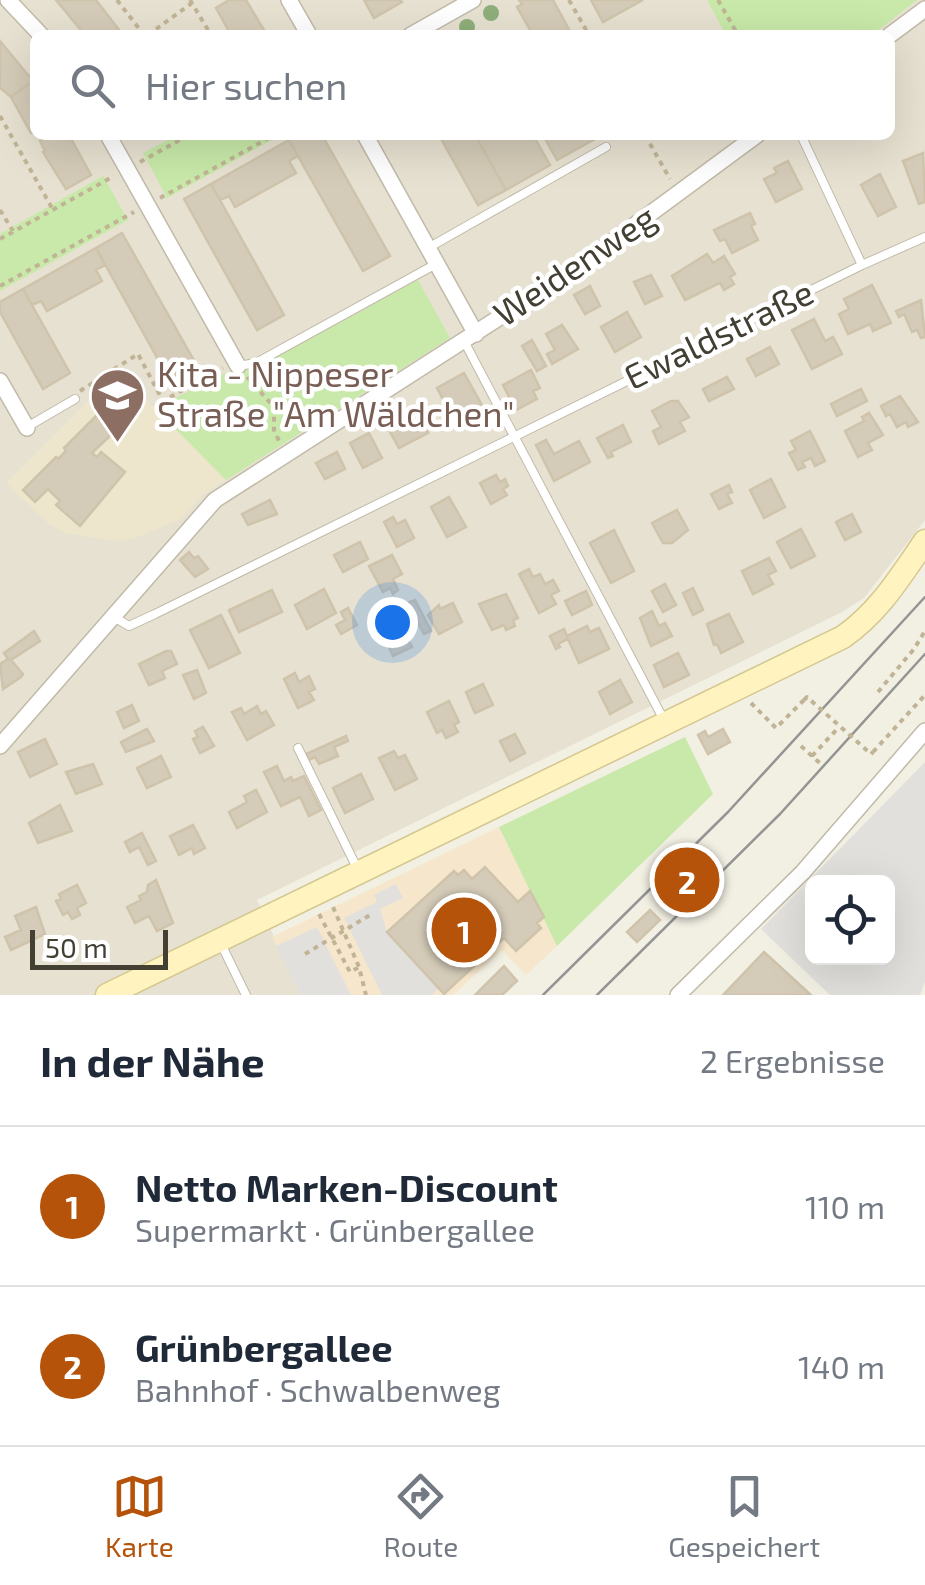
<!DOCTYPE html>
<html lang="de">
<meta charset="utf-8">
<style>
body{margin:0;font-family:"Exo 2",sans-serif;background:#f6f6f7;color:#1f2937}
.controls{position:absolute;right:30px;bottom:30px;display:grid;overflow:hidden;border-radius:15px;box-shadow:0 10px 40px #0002}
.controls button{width:90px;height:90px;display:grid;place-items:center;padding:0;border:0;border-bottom:2px solid #e0e1e3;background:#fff;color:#1f2937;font:50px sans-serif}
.scale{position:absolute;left:30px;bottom:25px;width:138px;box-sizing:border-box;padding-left:10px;border:5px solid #443f33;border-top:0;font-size:28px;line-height:35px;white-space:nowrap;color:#443f33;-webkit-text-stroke:8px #fff;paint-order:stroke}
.you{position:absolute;left:392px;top:622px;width:35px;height:35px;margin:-25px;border:8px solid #fff;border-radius:50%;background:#1a73e8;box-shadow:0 0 0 15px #1a73e833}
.badge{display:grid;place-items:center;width:65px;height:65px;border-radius:50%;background:#b45309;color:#fff;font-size:32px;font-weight:700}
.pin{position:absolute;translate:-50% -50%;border:5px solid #fff;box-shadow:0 2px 10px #0006}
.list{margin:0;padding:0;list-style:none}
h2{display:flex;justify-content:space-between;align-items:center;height:130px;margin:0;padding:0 40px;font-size:42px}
h2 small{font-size:32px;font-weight:400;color:#747a83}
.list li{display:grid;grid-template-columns:65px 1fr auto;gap:30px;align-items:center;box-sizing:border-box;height:160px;padding:0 40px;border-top:2px solid #e0e1e3}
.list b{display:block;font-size:38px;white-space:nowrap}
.list p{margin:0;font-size:32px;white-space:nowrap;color:#747a83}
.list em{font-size:32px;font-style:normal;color:#747a83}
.icon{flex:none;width:55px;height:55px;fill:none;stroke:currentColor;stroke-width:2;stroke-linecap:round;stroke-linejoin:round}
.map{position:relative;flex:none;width:925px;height:995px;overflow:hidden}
.search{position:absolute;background:#fff;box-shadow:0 10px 40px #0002;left:30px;right:30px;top:30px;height:110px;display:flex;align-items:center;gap:25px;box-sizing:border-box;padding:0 35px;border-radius:15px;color:#747a83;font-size:38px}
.sheet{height:450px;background:#fff}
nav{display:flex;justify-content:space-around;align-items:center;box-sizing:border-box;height:140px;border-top:2px solid #e0e1e3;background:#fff;font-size:28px;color:#747a83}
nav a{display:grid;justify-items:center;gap:5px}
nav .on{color:#b45309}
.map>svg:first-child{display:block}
</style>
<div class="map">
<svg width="925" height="995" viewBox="0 0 925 995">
<rect width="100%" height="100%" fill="#f2efe3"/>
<path fill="#e7e1d1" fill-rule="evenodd" d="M0,0h925v520l-61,78 -22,14 -585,288 44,95h-301zM35,35h855v100h-855z"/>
<path fill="#f6e7cc" d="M499,827l58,119 -31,29 -24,-25 -49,45h-152l-29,-58z"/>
<path fill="#ede6cc" d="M118,371l108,109 -24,15 -21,24 -43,18 -23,4 -49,-8 -17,-9 -43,-41z"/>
<path fill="#c8e9a9" d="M707,0h210l-45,35h-146z
M177,135h104l-114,63 -24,-45z
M103,176l25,44 -128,71v-57z
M418,280l32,58 -224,142 -71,-72 73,-36 29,-5z
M685,737l28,57 -156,152 -58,-119z"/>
<path fill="#e2e0dc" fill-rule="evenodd" d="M925,762v220l-5,13h-90l-69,-66zM888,882v76h-76v-76z
M396,884l7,14 -23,11 7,23 52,56 -7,7h-50l-38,-77 33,-16 -3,-7z
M317,927l34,68h-50l-25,-49z"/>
<path fill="#d4cbb8" stroke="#cfc4ab" stroke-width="2.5" d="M56,0h40l27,35h-38z
M229,0h17l21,35h-36l-15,-27z
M364,0h36l2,2 -28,16z
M519,0h34l19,35h-39l-16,-28 5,-3z
M591,0h52l-40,22z
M0,41l33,40 -22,16 -11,-9z
M33,81l2,2v50h-4l-20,-36z
M51,135h18l22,40 -25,14 -23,-37 2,-1 -5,-10z
M299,135h23l68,121 -27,15 -74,-131z
M439,135h36l31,55 -28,15z
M475,135h58l17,30 -44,25z
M543,135h59l-45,25z
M289,140l9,16 -9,5 7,12 -61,34 -6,-11 -9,4 -9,-16z
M923,153l2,49 -6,2 -16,-43z
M788,161l14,28 -26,13 -12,-23 13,-6 -3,-5z
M880,174l16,33 -18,9 -17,-31z
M211,184l73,131 -27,15 -73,-131z
M750,213l5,11 -4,2 7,14 -26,13 -7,-14 -5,2 -6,-11z
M122,233l74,131 -27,15 -73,-131z
M96,248l9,17 -9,5 6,11 -55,30 -6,-10 -9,4 -9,-16z
M707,254l6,9 11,-7 11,18 -5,3 4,7 -10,6 -4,-7 -35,17 -13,-24z
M651,275l11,21 -17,8 -11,-22z
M872,285l19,38 -18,8 -3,-7 -22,10 -9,-20 10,-5 -5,-10z
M590,286l10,20 -15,8 -11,-19z
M23,289l47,84 -27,16 -43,-77v-10z
M921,300l4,37 -4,1 -4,-8 -5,2 -8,-18 -5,3 -3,-6z
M627,312l14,25 -26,15 -14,-25z
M814,319l11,22 8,-4 9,17 -30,15 -20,-39z
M562,325l16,24 -26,15 -5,-10 8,-4 -9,-16z
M532,340l14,26 -9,5 -15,-25z
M770,347l9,17 -23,12 -9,-17z
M531,370l9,18 -7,3 4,8 -21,11 -13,-25z
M464,373l19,34 -28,15 -18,-34z
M727,377l7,12 -25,12 -6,-12z
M861,389l6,12 -30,15 -6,-12z
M122,390l13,13 -10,9 7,11 -13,12 -4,-4 -23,22 5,4 4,-5 24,20 -45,54 -24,-21 4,-4 -12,-12 -13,13 -12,-12 33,-33 2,2 8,-8 -2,-3z
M900,396l18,26 -10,5 -2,-5 -9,5 -7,-13 -4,2 -5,-10z
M671,401h7l11,16 -9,5 5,9 -26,13 -6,-13 8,-4 -9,-16z
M416,409l12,24 -29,15 -13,-23z
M869,413l14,22 -15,8 4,7 -14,7 -13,-26 19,-10 -2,-4z
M623,425l8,17 -20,10 2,4 -5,2 -11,-20z
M810,431l15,30 -10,5 -4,-8 -9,4 3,5 -7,3 -9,-17 7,-3 -5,-9z
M369,433l13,25 -19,10 -13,-25z
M546,440l8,14 25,-13 11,21 -36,19 -18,-36z
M337,452l8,17 -20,10 -9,-16z
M496,475l4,7 5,-3 3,7 -5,3 4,6 -16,9 -11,-21z
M771,479l14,28 -21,11 -14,-28z
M729,485l3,7 -5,2 5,9 -13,6 -8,-15z
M449,497l17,30 -19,10 -16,-30z
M270,500l7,14 -29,11 -6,-11z
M677,510l11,20 -16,13h-9l-11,-20z
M852,514l9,18 -16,8 -9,-18z
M393,517l4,7 8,-4 9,18 -17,9 -13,-25z
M801,529l14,27 -24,12 -14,-26z
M614,530l20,41 -23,12 -21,-40z
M360,542l8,17 -25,13 -9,-17z
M189,552l5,6 4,-2 10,13 -13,8 -15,-17z
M392,555l10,19 -9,5 5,11 -5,4 -3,-6 -7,4 -14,-26z
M769,558l7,13 -8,4 5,9 -20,10 -11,-23z
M529,569l4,8 7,-3 5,10 8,-4 6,11 -8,4 5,9 -17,9 -20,-39z
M665,584l11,21 -13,7 -11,-21z
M693,588l10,22 -10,5 -10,-22z
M324,589l12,24 -29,16 -12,-24z
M272,590l10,22 -43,20 -10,-22z
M586,591l6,14 -20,10 -7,-14z
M506,594l12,24 -5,2 2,6 -9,4 -2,-5 -12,5 -13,-26z
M415,600l16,31 -7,3 -17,-31z
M453,603l9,19 -23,12 -11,-19 11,-10 1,4z
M348,608l9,17 -16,9 -5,-9 9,-5 -4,-8z
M652,611l7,15 6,-3 7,13 -21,10 -11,-28z
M729,614l14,28 -22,11 -4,-9 -3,1 -7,-21z
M221,615l19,38 -31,15 -19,-38z
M587,626l3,6 9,-4 10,21 -30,14 -11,-24 -10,5 2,3 -4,2 -6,-13 14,-7 3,7z
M34,631l6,10 -29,19 12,14 -2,3 -18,12 -3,-25 8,-5 -4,-6z
M406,636l6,11 -19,9 -5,-11z
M166,651h5l6,13 -15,7 3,7 -16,7 -10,-21z
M678,653l11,22 -25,12 -10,-22z
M197,670l9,23 -12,6 -11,-24z
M295,673l4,9 10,-6 6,13 -6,3 5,8 -16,8 -14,-29z
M620,680l12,22 -22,12 -11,-22z
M483,684l10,21 -18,8 -9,-21z
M449,701l10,21 -5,3 4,7 -12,6 -4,-8 -5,3 -10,-21z
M132,705l7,16 -15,7 -7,-16z
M257,706l4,8 5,-3 8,14 -27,15 -15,-28 9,-4 3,6z
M203,727l11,19 -14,7 -7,-14 5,-2 -3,-6z
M147,729l7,12 -28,11 -5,-10z
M723,729l7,13 -22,12 -10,-19 7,-4 3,6z
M515,734l10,19 -15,8 -10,-20z
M346,736l2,5 -14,6 4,9 -19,8 -4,-7 -6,3 -3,-6z
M45,739l12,25 -27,13 -12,-25z
M394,751l4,7 7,-3 12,24 -22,11 -16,-32z
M161,756l10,21 -24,11 -10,-20z
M93,764l9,20 -26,10 -10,-22z
M277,766l7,15 7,-4 2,4 11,-5 17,34 -12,6 -9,-19 -19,9 -17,-34z
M361,774l12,25 -28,14 -12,-25z
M256,790l11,22 -30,16 -8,-16 18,-10 -3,-6z
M60,805l12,26 -34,12 -9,-20z
M193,825l12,23 -11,6 -2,-6 -13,7 -9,-19z
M142,833l14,28 -8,4 -9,-18 -9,5 -5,-10z
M485,867l33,35 12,-11 14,26 -7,6 4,5 -25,23 -12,-13 -60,56 -57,-62 67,-61 4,4 6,-5 8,9z
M156,880l17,43 -16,8 -8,-15 -14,7 -8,-16 14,-7 -2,-4 8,-4 1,-7z
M77,885l9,18 -9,5 3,7 -8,4 -4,-7 -5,3 -7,-14 5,-2 -2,-5z
M36,907l9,27 -34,16 -6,-13 16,-7 -6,-14z
M650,910l10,10 -23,22 -10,-10z
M764,952l47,43h-88z
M504,966l13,15 -15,14h-27z"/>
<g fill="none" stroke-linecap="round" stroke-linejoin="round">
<defs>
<path id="lane" d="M801,135l61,130
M428,248l178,-101
M464,341l201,381
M238,366l18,-3 180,-99
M27,427l48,-28
M114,617l15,9 26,-12 707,-349 63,-28
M298,748l60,122
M221,944l25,51"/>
<path id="street" d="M8,0l33,35
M289,0l20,35
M411,35l62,-35
M890,35l35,-26
M108,135l130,231
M365,135l111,199
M0,381l27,47
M0,746l215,-246 363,-233 179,-132
M678,995l125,-123 122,-141"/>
<path id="secondary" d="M107,995l736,-358c36,-25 57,-60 82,-96"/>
</defs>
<use href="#lane" stroke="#c1baa8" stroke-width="10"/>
<use href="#street" stroke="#c1baa8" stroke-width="18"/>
<use href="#secondary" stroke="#d4c790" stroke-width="25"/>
<path stroke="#c1b496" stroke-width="4" stroke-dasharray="5 5" stroke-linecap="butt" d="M117,0l27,35
M190,0l21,35
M569,0l20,35
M718,0l20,35
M148,35l44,-32
M0,116l52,92
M645,135l25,44
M140,162l49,-27
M160,198l114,-63
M0,210l13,21
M0,239l114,-63
M0,286l134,-74
M247,377l27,30v23l5,11
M80,391l58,-37 25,47 60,-33
M878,692l36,-43 11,-18
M751,703l25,25 28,-28
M801,746l22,20
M873,752l52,-57
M812,756l27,-29
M333,907l26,60 7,28
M319,914l31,58 9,-5
M305,954l65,-39"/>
<use href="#lane" stroke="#fff" stroke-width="8"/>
<use href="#street" stroke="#fff" stroke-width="15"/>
<use href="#secondary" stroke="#fff4c0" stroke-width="22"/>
<path stroke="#949494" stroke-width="2.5" d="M543,995l185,-183 197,-215
M597,995l183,-181 145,-160"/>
<path stroke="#c1b496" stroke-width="4" stroke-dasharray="5 5" stroke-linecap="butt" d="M804,700l3,-3 64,57 2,-2"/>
</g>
<g fill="#8fae7a">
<circle cx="491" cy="13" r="8"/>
<circle cx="467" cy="27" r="8"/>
</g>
<defs>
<symbol id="school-pin" viewBox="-11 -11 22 30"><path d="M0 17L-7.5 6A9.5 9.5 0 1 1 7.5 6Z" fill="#8d6e63" stroke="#fff"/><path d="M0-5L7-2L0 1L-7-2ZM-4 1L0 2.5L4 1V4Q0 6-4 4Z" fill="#fff"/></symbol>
</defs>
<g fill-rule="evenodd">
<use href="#school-pin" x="86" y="364" width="63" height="86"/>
</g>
<g text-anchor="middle" stroke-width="9" stroke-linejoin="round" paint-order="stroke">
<g font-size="35" fill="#443f33" stroke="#fff">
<text transform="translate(575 266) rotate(-34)" y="12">Weidenweg</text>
<text transform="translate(719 335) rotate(-26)" y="12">Ewaldstraße</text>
</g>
<g font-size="35" fill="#785e54" stroke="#fff" text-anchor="start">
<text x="157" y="387">Kita - Nippeser<tspan x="157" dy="40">Straße "Am Wäldchen"</tspan></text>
</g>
</g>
</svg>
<div class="controls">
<button><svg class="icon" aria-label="locate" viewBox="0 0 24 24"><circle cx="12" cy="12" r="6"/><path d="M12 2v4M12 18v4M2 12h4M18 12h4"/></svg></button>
</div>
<div class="scale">50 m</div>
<div class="you"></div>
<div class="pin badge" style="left:464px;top:930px">1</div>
<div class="pin badge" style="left:687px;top:880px">2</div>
<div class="search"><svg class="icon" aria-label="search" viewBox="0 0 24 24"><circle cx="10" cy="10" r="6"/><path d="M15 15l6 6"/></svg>Hier suchen</div>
</div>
<section class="sheet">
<h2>In der Nähe<small>2 Ergebnisse</small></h2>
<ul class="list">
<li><span class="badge">1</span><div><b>Netto Marken-Discount</b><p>Supermarkt · Grünbergallee</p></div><em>110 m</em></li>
<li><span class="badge">2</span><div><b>Grünbergallee</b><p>Bahnhof · Schwalbenweg</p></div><em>140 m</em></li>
</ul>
</section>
<nav>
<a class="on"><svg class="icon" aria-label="map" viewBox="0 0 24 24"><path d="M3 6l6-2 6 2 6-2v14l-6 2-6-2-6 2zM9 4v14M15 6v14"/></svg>Karte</a>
<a><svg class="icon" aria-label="directions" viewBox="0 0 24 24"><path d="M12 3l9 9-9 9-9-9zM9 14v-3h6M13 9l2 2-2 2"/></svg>Route</a>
<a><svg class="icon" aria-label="saved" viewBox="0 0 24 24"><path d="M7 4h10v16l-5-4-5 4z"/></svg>Gespeichert</a>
</nav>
